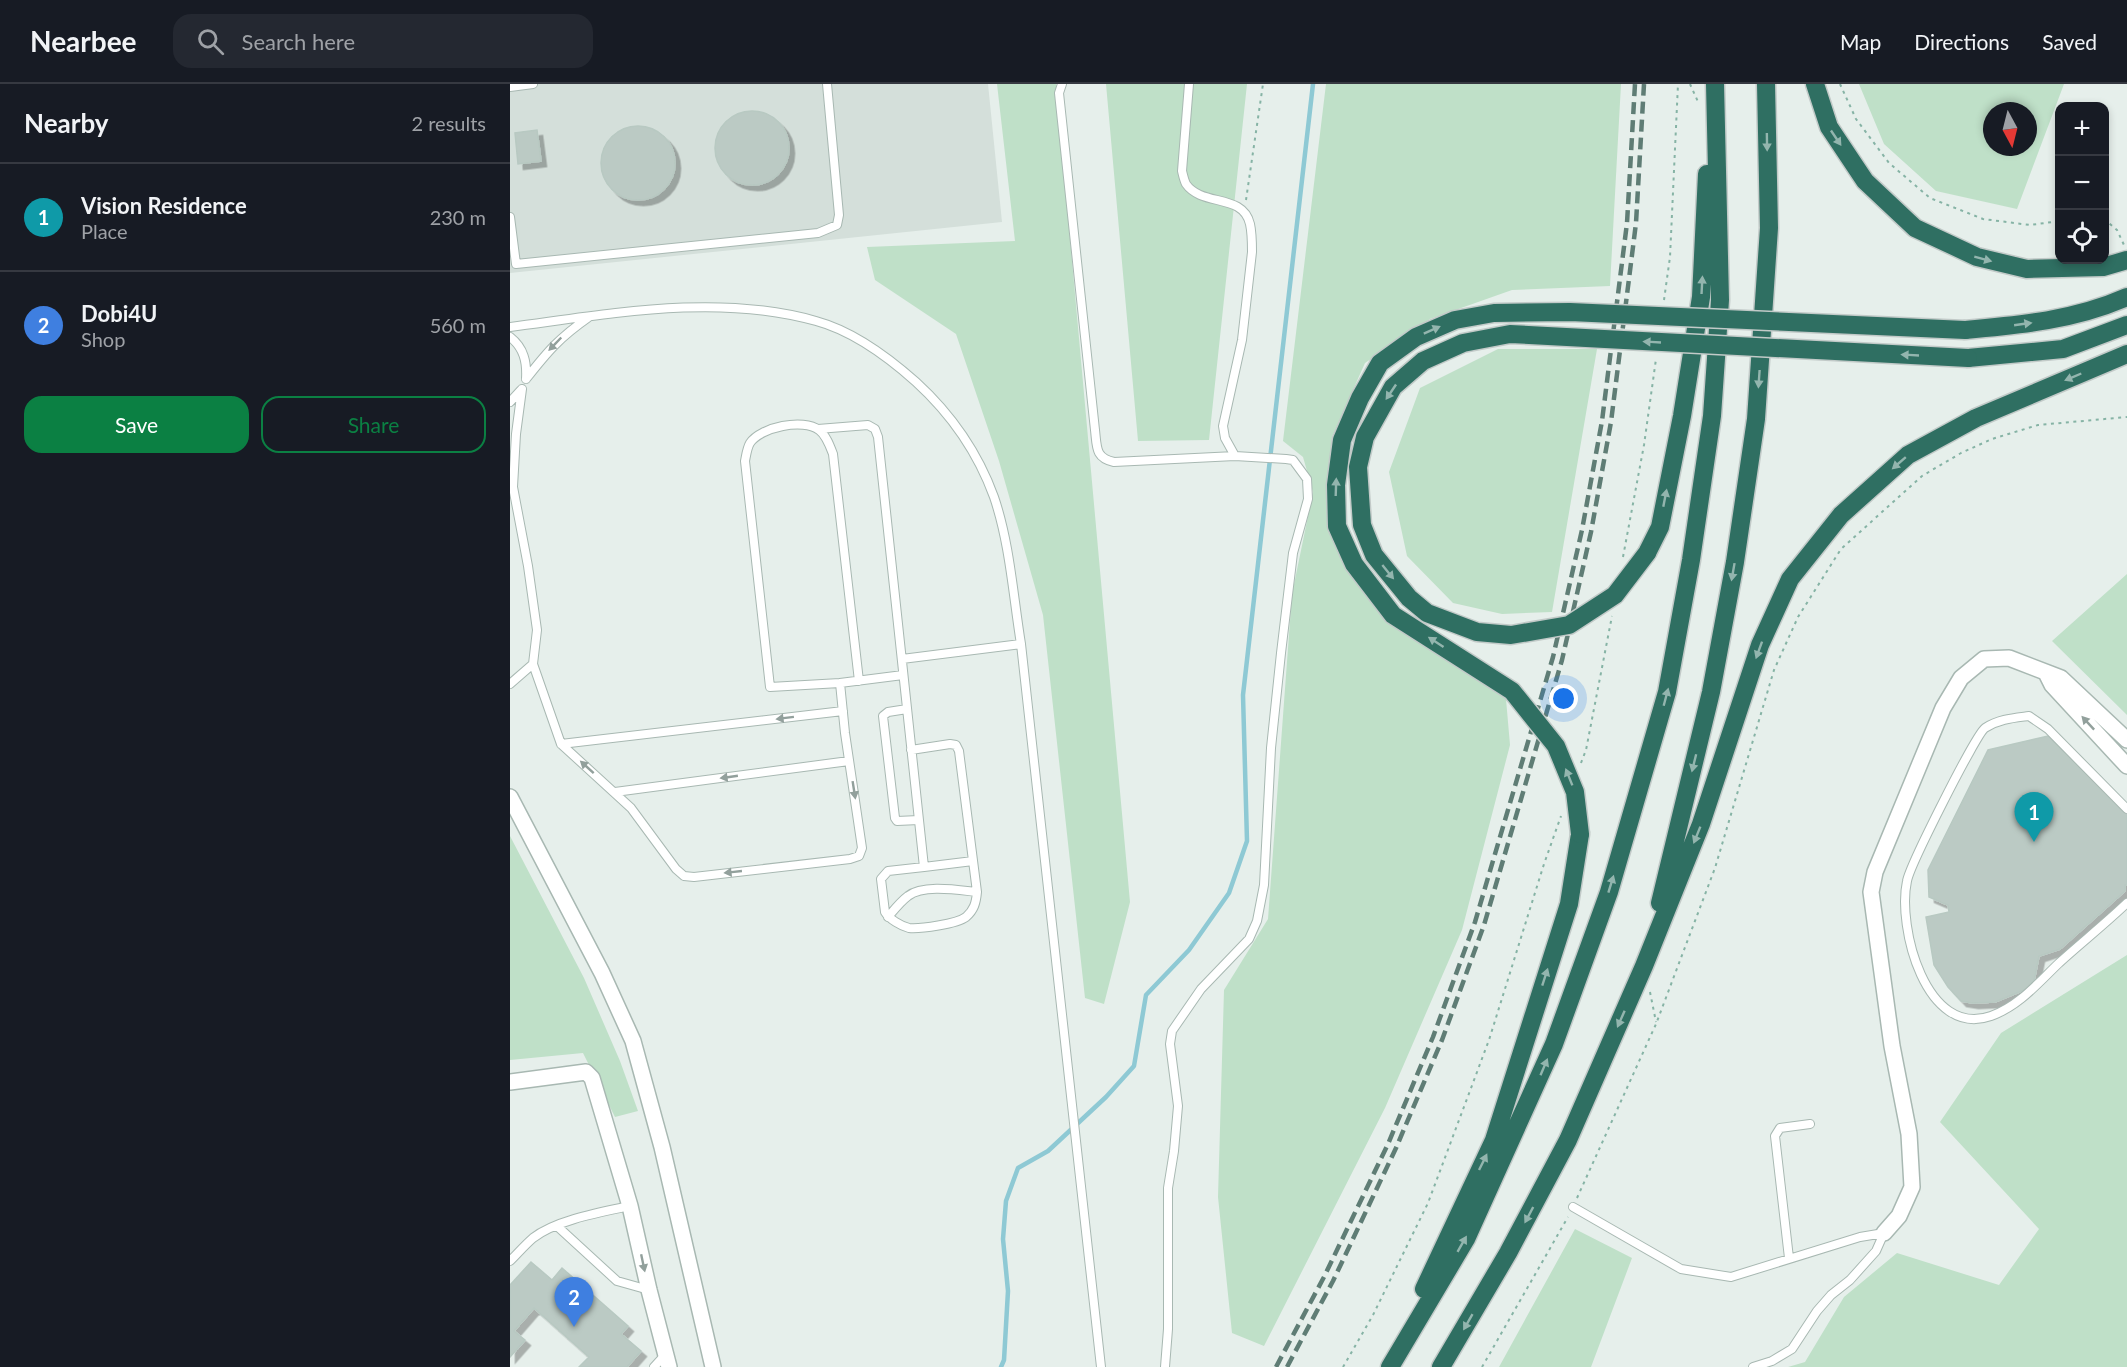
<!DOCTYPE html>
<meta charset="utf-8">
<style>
body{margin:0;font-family:Lato,sans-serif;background:#242831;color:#f1f3f6}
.controls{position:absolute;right:18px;top:18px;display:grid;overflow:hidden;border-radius:12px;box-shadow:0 3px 9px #0003}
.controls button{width:54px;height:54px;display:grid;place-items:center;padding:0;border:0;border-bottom:2px solid #363941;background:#171b24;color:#f1f3f6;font:30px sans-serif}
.compass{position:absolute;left:1473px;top:18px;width:54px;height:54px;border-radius:50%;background:#171b24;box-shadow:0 3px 9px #0003;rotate:173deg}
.you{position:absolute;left:1054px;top:615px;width:21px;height:21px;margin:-15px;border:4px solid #fff;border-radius:50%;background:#1a73e8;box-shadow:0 0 0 9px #1a73e833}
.badge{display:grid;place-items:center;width:39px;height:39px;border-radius:50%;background:#0b8043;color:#fff;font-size:20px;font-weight:700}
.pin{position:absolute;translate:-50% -50px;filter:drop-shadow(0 2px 3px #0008)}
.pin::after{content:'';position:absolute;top:32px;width:21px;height:18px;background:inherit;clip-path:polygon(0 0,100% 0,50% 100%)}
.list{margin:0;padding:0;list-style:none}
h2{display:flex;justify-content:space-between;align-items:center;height:78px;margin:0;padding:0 24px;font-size:26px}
h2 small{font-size:20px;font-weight:400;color:#9ea1a6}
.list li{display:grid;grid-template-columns:39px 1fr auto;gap:18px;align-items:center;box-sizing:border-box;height:108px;padding:0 24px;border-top:2px solid #363941}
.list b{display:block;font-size:22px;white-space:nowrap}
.list p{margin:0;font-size:20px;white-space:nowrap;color:#9ea1a6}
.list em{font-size:20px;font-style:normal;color:#9ea1a6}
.actions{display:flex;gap:12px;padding:18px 24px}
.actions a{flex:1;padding:14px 0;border:2px solid #0b8043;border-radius:18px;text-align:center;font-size:21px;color:#0b8043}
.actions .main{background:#0b8043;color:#fff}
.icon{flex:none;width:33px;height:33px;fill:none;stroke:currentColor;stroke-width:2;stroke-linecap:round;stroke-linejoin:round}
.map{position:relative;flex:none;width:1617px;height:1283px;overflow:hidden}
header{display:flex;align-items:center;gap:36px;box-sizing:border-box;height:84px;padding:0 30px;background:#171b24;border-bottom:2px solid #363941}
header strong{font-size:28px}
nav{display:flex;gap:33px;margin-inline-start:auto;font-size:21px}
.search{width:420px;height:54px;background:#242831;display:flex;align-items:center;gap:15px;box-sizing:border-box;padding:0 21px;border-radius:18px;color:#9ea1a6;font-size:22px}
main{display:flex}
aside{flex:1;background:#171b24}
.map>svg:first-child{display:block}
</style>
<header>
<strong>Nearbee</strong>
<div class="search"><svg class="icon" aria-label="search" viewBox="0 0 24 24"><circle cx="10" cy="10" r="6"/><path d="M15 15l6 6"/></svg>Search here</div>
<nav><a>Map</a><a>Directions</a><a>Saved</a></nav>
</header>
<main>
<aside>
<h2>Nearby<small>2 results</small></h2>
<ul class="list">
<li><span class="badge" style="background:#0f9aa8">1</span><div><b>Vision Residence</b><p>Place</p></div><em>230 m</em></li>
<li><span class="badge" style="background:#3f7fe0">2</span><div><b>Dobi4U</b><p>Shop</p></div><em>560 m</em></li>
</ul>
<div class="actions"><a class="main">Save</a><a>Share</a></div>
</aside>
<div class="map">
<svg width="1617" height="1283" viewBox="0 0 1617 1283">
<defs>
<filter id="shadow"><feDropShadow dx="5.5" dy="5.5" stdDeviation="0" flood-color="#0004"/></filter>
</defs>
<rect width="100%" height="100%" fill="#e6efeb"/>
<path fill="#d4dfda" d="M0,0h478l14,138 -492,51z"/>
<path fill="#bfe0c8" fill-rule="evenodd" d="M487,0h59l74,818 -26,102 -19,-6 -42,-383 -44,-154 -43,-127 -81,-54 -8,-33 148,-6z
M596,0h141l-38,356 -71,1z
M816,0h295l-11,202 -98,4 -82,29 -65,44 -33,74 -5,71 17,53 43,61 119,77 4,46 -48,185 -77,178 -121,238 -32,-13 -14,-136 6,-207 44,-71 24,-325 21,-102 -10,-35 -20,-16z
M1349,0h205l-47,125 -81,-18 -52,-47zM1482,27h36v36h-36z
M988,265h99l-45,263 -50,2 -49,-11 -46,-47 -18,-84 31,-84z
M1617,490v141l-75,-74z
M0,752l74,142 36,83 18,50 -23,6 -32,-64 -73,7z
M1617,871v412h-339l17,-5 39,-65 53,-44 102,32 40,-56 -99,-107 61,-89z
M1065,1145l57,29 -41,109h-92z"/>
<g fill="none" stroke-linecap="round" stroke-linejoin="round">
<path stroke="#8ec9d4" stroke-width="4.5" d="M491,1283l3,-7 4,-69 -5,-52 3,-38 12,-33 30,-17 58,-54 28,-31 12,-71 43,-45 40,-57 18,-52 -4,-146 70,-611"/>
</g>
<path fill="#bbcac4" stroke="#b8c9c2" stroke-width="1.5" filter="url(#shadow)" d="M205 64a37 37 0 1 1 74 0a37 37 0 1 1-74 0Z
M91 79a37 37 0 1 1 74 0a37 37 0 1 1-74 0Z
M27,46l4,31 -23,3 -3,-31z
M1538,652l79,78v71h-2v6l-65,58 -21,7 -5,25 -10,9 -29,12 -22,1 -12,-2 -13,-14 -14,-22 -8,-48 23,-5 -1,-7 -19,-8 -1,-27 60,-120z
M21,1178l21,18 10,-12 66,58 -7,8 20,17 -14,16h-48l10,-10 -55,-49 -20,23 11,9 -15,17v-72z"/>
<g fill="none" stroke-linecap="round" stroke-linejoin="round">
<defs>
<path id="lane" d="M552,0l-3,9 36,337c2,17 0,28 19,32l121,-6 51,3 7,1 14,19 1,20 -15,54 -12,100 -10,95 -7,137 -7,36 -8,18 -48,50 -29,42 -2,13 8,62 -4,45 -6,37v141l-3,38
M679,0l-7,87c1,4 2,9 4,13 16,23 57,9 64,40 2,9 2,19 2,28l-10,88 -19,86 2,12 10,18
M0,3l23,-3
M0,133l6,47 302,-31 19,-8 2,-10 -12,-131
M0,243c100,-13 207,-34 306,-6 37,10 72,36 100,61 35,32 62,71 78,115 16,47 19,98 27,147l80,723
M0,253c14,11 17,25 16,42
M16,295c22,-28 33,-41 63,-62
M0,318l11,-12
M308,345l50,-4 7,4 3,8 46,430 49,-6
M392,575l119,-15
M23,580l28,80 70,64 45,61 8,7 10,1 156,-18 9,-3 3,-8 -17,-115 -5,-50 63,-8
M330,599l-70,4 -25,-226c1,-5 2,-13 5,-18 11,-16 53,-25 69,-13 7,5 11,16 14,24l26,227
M0,600l23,-20 4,-34 -9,-64 -15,-79 3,-53 6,-45
M397,625l-19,3 -5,4 12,102 2,3 22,-1
M51,660l282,-33
M401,666l39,-6 6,1 3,6 18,141c-1,11 -3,18 -11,25 -9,7 -46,12 -57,11 -8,-2 -20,-9 -24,-16l-4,-33 7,-8 36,-4
M105,708l234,-31
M1617,725l-79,-80 -19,-13c-15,2 -30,3 -44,12 -9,6 -75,137 -78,153 -10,46 19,158 84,135 28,-10 47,-33 68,-53 22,-20 46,-39 68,-60
M378,833c6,-7 12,-15 20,-21 15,-12 50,-6 69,-4
M1063,1123l108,62 50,8 129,-40 24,-4
M47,1142l60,55 32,9
M1279,1174l-14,-122 5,-8 30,-4
M0,1177c7,-7 15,-16 23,-23 23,-18 69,-26 97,-32
M144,1283l11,-12
M1243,1283l19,-6 20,-12 25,-38 14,-16 19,-15 26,-29 8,-18"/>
<path id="street" d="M1536,589l6,12 75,81
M0,713l92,176 31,68 29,106 51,220
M0,998l76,-10 6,6 38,128 19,84 20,77
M1374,1149l15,-17 13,-29 -3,-53 -17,-88 -21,-154 4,-20 68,-164 18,-30 23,-19 25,-1 52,20 66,62"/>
<path id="highway" d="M1305,0l14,43 36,54 50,47 62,29 50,12 76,-2 24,-7
M1455,246c56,-5 110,-10 162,-33
M1458,274l95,-9 64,-24
M1137,469l13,-26 22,-111 19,-119 6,-123
M1150,819l51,-211 24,-130 21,-143 13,-191 -3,-144
M914,1205l70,-149 75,-236 11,-70
M880,1283l76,-128 88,-195 55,-152 58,-200 24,-132 21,-144 8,-116 -5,-216
M931,1283l67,-114 60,-113 76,-174 57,-142 59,-179 30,-66 51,-64 67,-60 68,-37 151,-64"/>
</defs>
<use href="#lane" stroke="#a8b8b2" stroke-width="10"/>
<use href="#street" stroke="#a8b8b2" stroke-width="18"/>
<use href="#highway" stroke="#c2cac8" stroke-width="21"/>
<path stroke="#86b3a5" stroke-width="2" stroke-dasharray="3 4.5" stroke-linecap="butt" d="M1180,0l9,20
M1330,0l16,35 33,44 41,35 53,21 47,6 30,-4
M736,116l17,-116
M1594,135l13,11 7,15
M1154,216l6,-43 8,-173
M1113,473l21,-112 12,-86
M1071,679l5,-13 26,-134
M1140,908l6,30
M1067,1114l79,-174 59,-156 59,-198 24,-53 43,-68 81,-73 39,-23 31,-14 46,-14 89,-8
M833,1283l30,-52 55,-112 61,-163 55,-176 17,-48
M972,1283l86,-150"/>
<use href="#lane" stroke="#fff" stroke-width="8"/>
<use href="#street" stroke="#fff" stroke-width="15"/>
<use href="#highway" stroke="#2f6f62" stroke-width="18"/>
<path stroke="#5f7d75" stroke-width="4.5" stroke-dasharray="12 6" stroke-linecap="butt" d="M766,1283l48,-90 64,-133 45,-107 42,-115 78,-265 29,-127 20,-109 25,-198 8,-139
M777,1283l46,-86 63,-133 46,-108 42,-115 78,-265 29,-128 20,-110 25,-199 8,-139"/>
<defs>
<path id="highway-bridge" d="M1137,469l-32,42 -46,30 -58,10 -34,-3 -50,-19 -18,-15 -35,-43 -12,-30 -4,-58 7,-30 28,-50 30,-26 40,-18 47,-9 458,24
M1070,750l-5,-42 -19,-46 -44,-55 -119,-76 -39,-51 -17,-38 -1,-41 6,-45 18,-42 20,-35 36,-26 39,-17 39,-7 76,-1 395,18"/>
</defs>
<use href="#highway-bridge" stroke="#c2cac8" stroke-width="21" stroke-linecap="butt"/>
<use href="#highway-bridge" stroke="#2f6f62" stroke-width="18"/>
</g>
<defs><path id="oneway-solid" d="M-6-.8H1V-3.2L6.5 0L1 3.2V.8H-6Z" transform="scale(1.5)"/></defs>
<g fill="#93b5ae">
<use href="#oneway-solid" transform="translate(1326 54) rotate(56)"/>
<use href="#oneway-solid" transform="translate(1257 58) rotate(89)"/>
<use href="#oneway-solid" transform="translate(1473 175) rotate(15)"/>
<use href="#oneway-solid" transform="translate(1192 201) rotate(-87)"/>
<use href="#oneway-solid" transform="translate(1513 240) rotate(-8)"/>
<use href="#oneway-solid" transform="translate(922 246) rotate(-24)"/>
<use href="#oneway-solid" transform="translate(1142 258) rotate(-177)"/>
<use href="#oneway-solid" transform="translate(1400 271) rotate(-177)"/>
<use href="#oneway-solid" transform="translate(1563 293) rotate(157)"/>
<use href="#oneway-solid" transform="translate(1249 295) rotate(94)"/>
<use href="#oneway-solid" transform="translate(881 308) rotate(124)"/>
<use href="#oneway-solid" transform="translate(1389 379) rotate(139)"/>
<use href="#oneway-solid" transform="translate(826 403) rotate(-88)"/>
<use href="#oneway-solid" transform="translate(1155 414) rotate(-79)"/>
<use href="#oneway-solid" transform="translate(878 488) rotate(51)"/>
<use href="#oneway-solid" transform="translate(1223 488) rotate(100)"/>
<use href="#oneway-solid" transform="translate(926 558) rotate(-147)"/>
<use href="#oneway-solid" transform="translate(1249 566) rotate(110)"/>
<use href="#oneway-solid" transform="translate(1156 613) rotate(-75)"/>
<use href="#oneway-solid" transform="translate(1184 679) rotate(104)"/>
<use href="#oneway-solid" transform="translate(1059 693) rotate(-112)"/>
<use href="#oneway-solid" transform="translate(1187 751) rotate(112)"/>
<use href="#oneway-solid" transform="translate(1101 800) rotate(-73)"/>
<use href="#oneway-solid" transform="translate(1035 893) rotate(-72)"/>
<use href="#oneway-solid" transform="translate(1111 935) rotate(114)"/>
<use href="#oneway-solid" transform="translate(1034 983) rotate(-67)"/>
<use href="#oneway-solid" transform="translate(973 1078) rotate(-64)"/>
<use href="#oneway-solid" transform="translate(1019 1131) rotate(118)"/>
<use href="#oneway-solid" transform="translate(952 1160) rotate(-60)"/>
<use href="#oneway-solid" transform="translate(958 1238) rotate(120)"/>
</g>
<g fill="#92a09c">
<use href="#oneway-solid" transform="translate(45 260) rotate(134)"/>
<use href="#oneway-solid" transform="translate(275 634) rotate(173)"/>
<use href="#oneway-solid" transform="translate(1578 639) rotate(-133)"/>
<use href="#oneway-solid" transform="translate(77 683) rotate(-138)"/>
<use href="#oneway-solid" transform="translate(219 693) rotate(172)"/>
<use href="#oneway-solid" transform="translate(344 706) rotate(81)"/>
<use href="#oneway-solid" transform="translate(223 788) rotate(174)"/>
<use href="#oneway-solid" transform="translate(133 1179) rotate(78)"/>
</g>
</svg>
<div class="controls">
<button>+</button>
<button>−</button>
<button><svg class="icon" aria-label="locate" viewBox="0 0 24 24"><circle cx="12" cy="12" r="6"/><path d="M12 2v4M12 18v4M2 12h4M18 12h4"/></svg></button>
</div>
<svg class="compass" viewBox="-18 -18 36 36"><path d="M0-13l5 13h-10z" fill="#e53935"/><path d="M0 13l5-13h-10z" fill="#9ea1a6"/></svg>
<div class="you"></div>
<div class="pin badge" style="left:1524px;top:758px;background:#0f9aa8">1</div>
<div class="pin badge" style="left:64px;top:1243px;background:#3f7fe0">2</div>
</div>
</main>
